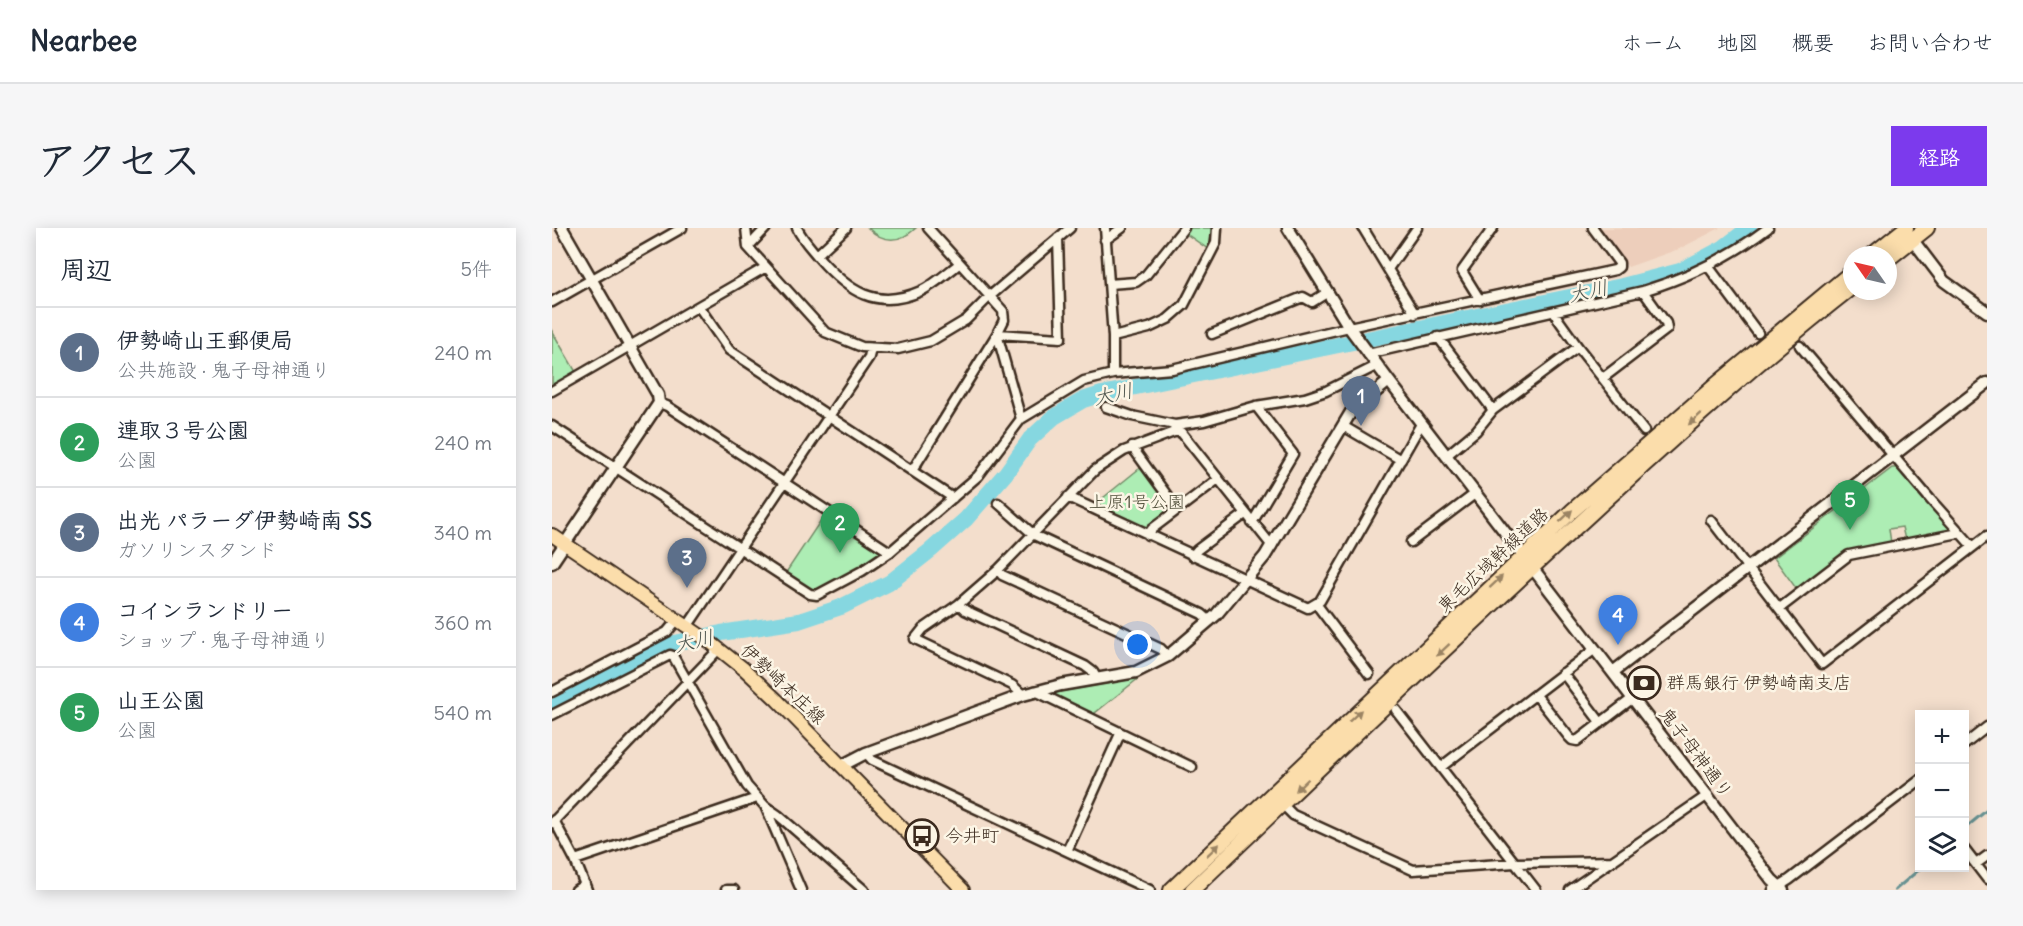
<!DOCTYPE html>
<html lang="ja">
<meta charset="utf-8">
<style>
body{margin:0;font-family:Delius,"Klee One",sans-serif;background:#f6f6f7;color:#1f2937}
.controls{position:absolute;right:18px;bottom:18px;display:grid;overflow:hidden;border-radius:0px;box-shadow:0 3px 15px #0003}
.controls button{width:54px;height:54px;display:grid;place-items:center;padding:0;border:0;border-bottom:2px solid #e0e1e3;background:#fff;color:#1f2937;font:30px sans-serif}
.compass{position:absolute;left:1291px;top:18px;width:54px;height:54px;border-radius:50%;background:#fff;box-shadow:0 3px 15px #0003;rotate:304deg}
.you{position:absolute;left:586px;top:417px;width:21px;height:21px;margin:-15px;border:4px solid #fff;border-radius:50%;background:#1a73e8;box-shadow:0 0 0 9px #1a73e833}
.badge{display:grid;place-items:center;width:39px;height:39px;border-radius:50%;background:#7c3aed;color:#fff;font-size:20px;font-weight:700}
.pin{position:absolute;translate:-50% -50px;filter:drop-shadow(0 2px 3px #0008)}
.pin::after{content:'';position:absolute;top:32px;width:21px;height:18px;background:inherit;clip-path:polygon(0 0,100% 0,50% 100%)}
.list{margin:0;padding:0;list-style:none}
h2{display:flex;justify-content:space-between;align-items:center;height:78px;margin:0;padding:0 24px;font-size:26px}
h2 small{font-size:20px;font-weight:400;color:#747a83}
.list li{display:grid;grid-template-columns:39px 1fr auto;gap:18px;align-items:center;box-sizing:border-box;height:90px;padding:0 24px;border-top:2px solid #e0e1e3}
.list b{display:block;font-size:22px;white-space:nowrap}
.list p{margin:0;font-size:20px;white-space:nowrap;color:#747a83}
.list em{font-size:20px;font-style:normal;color:#747a83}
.icon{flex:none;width:33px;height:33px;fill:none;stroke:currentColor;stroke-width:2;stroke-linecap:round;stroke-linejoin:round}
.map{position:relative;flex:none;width:1435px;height:662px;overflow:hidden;border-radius:0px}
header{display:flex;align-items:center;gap:36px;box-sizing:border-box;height:84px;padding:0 30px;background:#fff;border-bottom:2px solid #e0e1e3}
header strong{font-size:28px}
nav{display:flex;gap:33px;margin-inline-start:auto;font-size:21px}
.intro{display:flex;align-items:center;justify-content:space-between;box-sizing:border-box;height:144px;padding:0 36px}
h1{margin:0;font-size:42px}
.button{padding:15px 27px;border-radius:0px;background:#7c3aed;color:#fff;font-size:21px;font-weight:700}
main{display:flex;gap:36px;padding:0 36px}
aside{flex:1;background:#fff;border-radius:0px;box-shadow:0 3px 15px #0003}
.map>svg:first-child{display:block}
</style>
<header>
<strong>Nearbee</strong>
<nav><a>ホーム</a><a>地図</a><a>概要</a><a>お問い合わせ</a></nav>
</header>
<div class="intro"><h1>アクセス</h1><a class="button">経路</a></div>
<main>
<aside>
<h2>周辺<small>5件</small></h2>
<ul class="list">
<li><span class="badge" style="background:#5c6f8a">1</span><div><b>伊勢崎山王郵便局</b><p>公共施設 · 鬼子母神通り</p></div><em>240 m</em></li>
<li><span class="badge" style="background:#2e9e5b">2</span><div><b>連取３号公園</b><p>公園</p></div><em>240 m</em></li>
<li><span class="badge" style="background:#5c6f8a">3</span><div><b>出光 パラーダ伊勢崎南 SS</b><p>ガソリンスタンド</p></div><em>340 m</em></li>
<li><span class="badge" style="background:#3f7fe0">4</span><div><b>コインランドリー</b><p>ショップ · 鬼子母神通り</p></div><em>360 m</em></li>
<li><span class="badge" style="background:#2e9e5b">5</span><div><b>山王公園</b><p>公園</p></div><em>540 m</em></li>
</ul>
</aside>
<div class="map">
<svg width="1435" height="662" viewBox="0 0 1435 662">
<rect width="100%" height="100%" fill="#f3decc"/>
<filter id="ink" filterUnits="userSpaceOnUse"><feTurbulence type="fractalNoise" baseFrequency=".0167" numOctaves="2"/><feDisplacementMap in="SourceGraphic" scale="12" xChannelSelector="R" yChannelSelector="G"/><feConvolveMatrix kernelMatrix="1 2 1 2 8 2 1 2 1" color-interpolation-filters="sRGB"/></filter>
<g filter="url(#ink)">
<path fill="#edcebb" d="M1047,0h121l-41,21 -51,18z"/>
<path fill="#adedb4" stroke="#748c69" stroke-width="1.5" d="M316,0h48c-16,15 -33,15 -48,0z
M637,0h24l-5,21 -23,-16z
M0,103l24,41 -24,14z
M588,240l30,39c-3,10 -20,22 -30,22l-47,-23z
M1340,240h6l51,59 -1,5 -43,8 -3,-13 -13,2 2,14 -43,9 -50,39 -24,-33z
M273,286l56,37 -2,4 -26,17 -36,19h-5l-27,-17z
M587,450l-48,38 -44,-22z"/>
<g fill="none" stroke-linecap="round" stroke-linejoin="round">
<path stroke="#689292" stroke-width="3" d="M1412,601l23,-19
M1343,662l26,-22"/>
<path stroke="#86d7e0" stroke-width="16" d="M0,480l123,-65 46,-10 78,-12 42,-14 48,-24 42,-33 35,-31 40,-46 24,-34 24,-22 29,-17 19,-6 520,-108 58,-15 43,-23 26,-20"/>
<defs>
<path id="minor" d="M194,0l2,19 77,85 37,15 36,2 33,-8 35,-21 23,-23 81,-69
M245,0c5,11 14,20 22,30 29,33 57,53 102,33 13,-6 26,-18 38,-27
M553,0l8,109v37
M811,0l52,86
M553,12l17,-12
M196,19l18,-19
M265,27l29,-27
M1156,38l50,67
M836,41l29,-41
M557,56l27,-2 10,-7 38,-47
M928,72l-18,-29 31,-43
M0,74l130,-74
M147,79l30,43 224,148
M1003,84l3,7 20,28 66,84
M660,106l91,-37 9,5 16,-10
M561,109l36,-9 19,-9 16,-14 32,-62 1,-15
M886,109l55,73
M1248,118l130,153 43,48
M816,126l275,-63c46,-14 87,-34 125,-63
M1051,150l64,-49 -1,-6 -23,-32
M0,163l214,-124
M107,175l8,3 223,146
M554,179l26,9 43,9
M469,191l-24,-85 64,4 -3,-100
M0,198l258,168 7,1 45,-24 28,-19 88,-76 43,-57 63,-38 29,-7 59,-5 177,-42 266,-57 4,-3v-4l-26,-35
M791,198l58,34
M622,204l1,-7 29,-4 52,-15 49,-8 21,-7 52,-26
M580,219l45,62
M894,228l30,-25 17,-21 85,-63
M360,243l85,-137 7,-14 -1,-9 -75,-83
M516,269l240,111 12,-7 101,-177
M446,275l36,32 168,79 8,7
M1159,292l111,144 165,-128
M700,295l41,-69 -37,-48
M596,307l4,-6 66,-50
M859,314l65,-49
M640,328l5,-6 48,-36
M446,342l4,5 159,74 7,7
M407,376l6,6 120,56 8,6 4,7
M765,377l52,69
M1228,380l69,-53 110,-22
M135,399l182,-270 2,-8
M1011,445l38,50
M483,463l157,76
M0,464l115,-60 10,-12
M471,467l-11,-10 -97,-46 8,-10 36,-25 39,-34 97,-100 29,-19 50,-19h7l91,114
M984,467l33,42 3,3 5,1 56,-43
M844,482l140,180
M0,487l118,-60 3,1 74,130 18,20 13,9 86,75
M1412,517l23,-18
M314,525l6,7 278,130
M889,539l154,-118
M730,576l11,11 120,55 102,-7 98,-2
M213,578l36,84
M2,592l21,40 12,30
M0,595l167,-174
M1412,621l23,30
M515,623l53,-117
M23,632l182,-62
M1424,636l11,-8
M24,662l9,-6
M174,662h8
M1018,662l138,-95
M1221,662l16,-10 131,-100"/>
<path id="tertiary" d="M736,0l61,99 40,54 383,499 11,10
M1357,7l35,46 43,31
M0,335l107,-160 -1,-8 -96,-167
M1061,444l374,-289
M289,538l25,-13 157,-58 38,-10 75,-13 32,-16 48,-41 49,-59 86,-144 38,-31"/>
<path id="primary" d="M0,307l158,107 34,27 33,31 186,190"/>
<path id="trunk" d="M1320,27l34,-27
M1336,31l39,-31
M619,662l401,-379 144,-126 136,-113
M640,662c131,-125 262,-252 396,-374 86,-79 172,-157 264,-229"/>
</defs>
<use href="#minor" stroke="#3b2a1e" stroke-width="13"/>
<use href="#tertiary" stroke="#3b2a1e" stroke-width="15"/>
<use href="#primary" stroke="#3b2a1e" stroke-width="16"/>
<use href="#trunk" stroke="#3b2a1e" stroke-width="18"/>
<use href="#minor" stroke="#fcf5e5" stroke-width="8"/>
<use href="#tertiary" stroke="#fcf5e5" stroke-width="10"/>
<use href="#primary" stroke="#fbddab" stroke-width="12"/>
<use href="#trunk" stroke="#fbddab" stroke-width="14"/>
</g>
<defs><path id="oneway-solid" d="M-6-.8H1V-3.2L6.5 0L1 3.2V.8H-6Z" transform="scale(1.5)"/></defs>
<g fill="#9b8464">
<use href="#oneway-solid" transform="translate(1143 191) rotate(138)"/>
<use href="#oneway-solid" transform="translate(1014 288) rotate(-43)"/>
<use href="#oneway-solid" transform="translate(944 354) rotate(-43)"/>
<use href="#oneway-solid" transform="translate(891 422) rotate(137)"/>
<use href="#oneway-solid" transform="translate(803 488) rotate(-43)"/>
<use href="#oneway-solid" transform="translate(750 557) rotate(136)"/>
<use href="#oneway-solid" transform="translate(661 622) rotate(-43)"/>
</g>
</g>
<defs>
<symbol id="bank-ring" viewBox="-11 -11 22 22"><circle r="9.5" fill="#fcf5e5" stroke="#3b2a1e" stroke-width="1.5"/><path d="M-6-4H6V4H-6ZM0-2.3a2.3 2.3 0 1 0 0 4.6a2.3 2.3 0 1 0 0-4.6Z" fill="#3b2a1e"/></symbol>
<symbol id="bus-ring" viewBox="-11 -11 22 22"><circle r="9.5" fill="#fcf5e5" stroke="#3b2a1e" stroke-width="1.5"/><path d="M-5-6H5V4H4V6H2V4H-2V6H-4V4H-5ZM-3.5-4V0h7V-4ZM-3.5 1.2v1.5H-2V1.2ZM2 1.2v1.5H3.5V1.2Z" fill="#3b2a1e"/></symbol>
</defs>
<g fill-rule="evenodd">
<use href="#bank-ring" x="1073" y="436" width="38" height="38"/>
<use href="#bus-ring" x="351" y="589" width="38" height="38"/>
</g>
<g text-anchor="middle" stroke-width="5" stroke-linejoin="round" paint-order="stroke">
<g font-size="18" fill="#52513c" stroke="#fcf5e5">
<text x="585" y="280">上原1号公園</text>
</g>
<g font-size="18" fill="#3b2a1e" stroke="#fcf5e5">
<text transform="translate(941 332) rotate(-43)" y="6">東毛広域幹線道路</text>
<text transform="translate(231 456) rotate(43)" y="6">伊勢崎本庄線</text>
<text transform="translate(1144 525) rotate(53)" y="6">鬼子母神通り</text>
</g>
<g font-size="18" fill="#3b2a1e" stroke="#fcf5e5" text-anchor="start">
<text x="1115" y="461">群馬銀行 伊勢崎南支店</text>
<text x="393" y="614">今井町</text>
</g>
<g font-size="20" font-style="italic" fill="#4e554e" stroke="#fcf5e5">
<text transform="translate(1036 63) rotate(-12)" y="7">大川</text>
<text transform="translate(561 166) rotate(-12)" y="7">大川</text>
<text transform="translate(142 413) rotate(-13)" y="7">大川</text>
</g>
</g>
</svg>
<div class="controls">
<button>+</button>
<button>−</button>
<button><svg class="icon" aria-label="layers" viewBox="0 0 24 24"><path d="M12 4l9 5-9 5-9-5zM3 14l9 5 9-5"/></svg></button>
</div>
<svg class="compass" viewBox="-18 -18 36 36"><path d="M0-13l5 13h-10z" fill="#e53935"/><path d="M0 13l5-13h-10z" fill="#747a83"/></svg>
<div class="you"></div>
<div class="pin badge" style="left:809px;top:198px;background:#5c6f8a">1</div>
<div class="pin badge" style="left:288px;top:325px;background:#2e9e5b">2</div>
<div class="pin badge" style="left:135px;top:360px;background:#5c6f8a">3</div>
<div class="pin badge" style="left:1066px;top:417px;background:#3f7fe0">4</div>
<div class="pin badge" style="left:1298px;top:302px;background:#2e9e5b">5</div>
</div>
</main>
